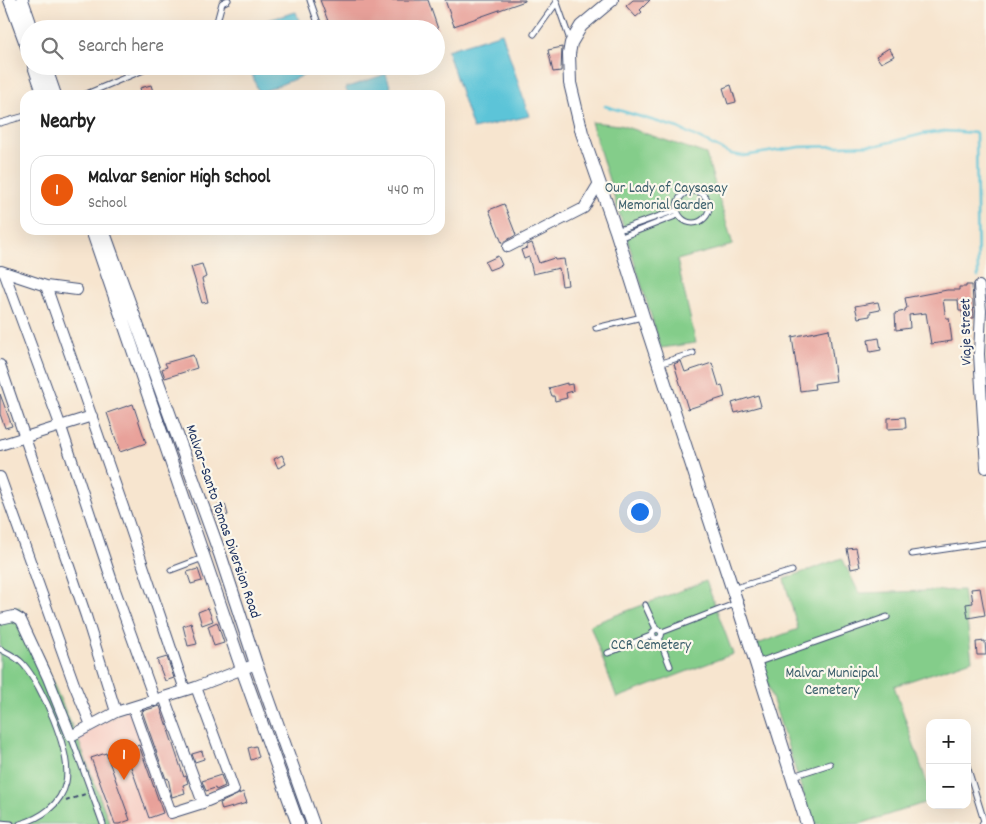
<!DOCTYPE html>
<meta charset="utf-8">
<style>
body{margin:0;font-family:Dekko,sans-serif;background:#f2f2f2;color:#222}
.controls{position:absolute;right:15px;bottom:15px;display:grid;overflow:hidden;border-radius:10px;box-shadow:0 5px 20px #0002}
.controls button{width:45px;height:45px;display:grid;place-items:center;padding:0;border:0;border-bottom:1px solid #e0e0e0;background:#fff;color:#222;font:25px sans-serif}
.you{position:absolute;left:639px;top:511px;width:18px;height:18px;margin:-12px;border:4px solid #fff;border-radius:50%;background:#1a73e8;box-shadow:0 0 0 8px #1a73e833}
.badge{display:grid;place-items:center;width:32px;height:32px;border-radius:50%;background:#ea580c;color:#fff;font-size:16px;font-weight:700}
.pin{position:absolute;translate:-50% -41px;filter:drop-shadow(0 1px 2px #0008)}
.pin::after{content:'';position:absolute;top:26px;width:18px;height:15px;background:inherit;clip-path:polygon(0 0,100% 0,50% 100%)}
.list{margin:0;padding:0;list-style:none}
h2{display:flex;justify-content:space-between;align-items:center;height:65px;margin:0;padding:0 20px;font-size:21px}
h2 small{font-size:16px;font-weight:400;color:#767676}
.list li{display:grid;grid-template-columns:32px 1fr auto;gap:15px;align-items:center;box-sizing:border-box;height:70px;margin:0 10px 10px;padding:0 10px;border:1px solid #e0e0e0;border-radius:15px}
.list b{display:block;font-size:19px;white-space:nowrap}
.list p{margin:0;font-size:16px;white-space:nowrap;color:#767676}
.list em{font-size:16px;font-style:normal;color:#767676}
.icon{flex:none;width:28px;height:28px;fill:none;stroke:currentColor;stroke-width:2;stroke-linecap:round;stroke-linejoin:round}
.map{position:relative;flex:none;width:986px;height:824px;overflow:hidden}
.search{position:absolute;background:#fff;box-shadow:0 5px 20px #0002;left:20px;top:20px;width:425px;height:55px;display:flex;align-items:center;gap:12px;box-sizing:border-box;padding:0 18px;border-radius:28px;color:#767676;font-size:19px}
.panel{position:absolute;background:#fff;box-shadow:0 5px 20px #0002;left:20px;top:90px;width:425px;height:145px;border-radius:15px}
.map>svg:first-child{display:block}
</style>
<div class="map">
<svg width="986" height="824" viewBox="0 0 986 824">
<rect width="100%" height="100%" fill="#fbf7ec"/>
<filter id="ink" filterUnits="userSpaceOnUse"><feTurbulence type="fractalNoise" baseFrequency=".02" numOctaves="2"/><feDisplacementMap in="SourceGraphic" scale="10" xChannelSelector="R" yChannelSelector="G"/><feConvolveMatrix kernelMatrix="1 2 1 2 8 2 1 2 1" color-interpolation-filters="sRGB"/></filter>
<filter id="wash" filterUnits="userSpaceOnUse"><feTurbulence type="fractalNoise" baseFrequency=".0096" numOctaves="4" result="noise"/><feDisplacementMap in="SourceGraphic" scale="20" xChannelSelector="R" yChannelSelector="G"/><feGaussianBlur stdDeviation="1.12" result="paint"/><feColorMatrix in="noise" values="0 0 0 0 0 0 0 0 0 0 0 0 0 0 0 0 0 1.4 0 .05"/><feComposite in="paint" operator="in"/></filter>
<g filter="url(#wash)">
<rect width="100%" height="100%" fill="#f7e5cf"/>
<path fill="#f7d1c7" d="M129,709l41,114 -60,1 -33,-87z"/>
<path fill="#84cd8a" stroke="#507e74" d="M591,122l29,3 86,29 27,91 -56,15 19,83 -35,5z
M842,558l17,35 104,-3 9,70 -78,26 36,106v9l-70,23h-47l-58,-179 43,-16 -14,-50z
M706,581l27,73 -116,44 -27,-73z
M19,607l58,130 33,87h-110v-210z"/>
<path fill="#5cc4d8" stroke="#3c7a9b" d="M296,12l6,17h-66z
M502,33l27,83 -56,13 -26,-79z
M249,66h65l1,5 -56,22z
M386,74l7,21h-44l-4,-7z"/>
<g fill="none" stroke-linecap="round" stroke-linejoin="round">
<path stroke="#5cc4d8" stroke-width="2.5" d="M605,106l73,22 53,26 12,2 57,-9 78,-2 45,-11 21,-3 32,2 2,144"/>
</g>
<g id="blocks">
<path fill="#e8a19a" d="M320,0h108l10,29h-107z
M445,0h80v1l-71,25z
M633,0h17l-10,10 2,2 -6,5 -10,-11z
M562,47l-1,24 -8,1 -5,-22z
M889,48l5,8 -13,7 -5,-7z
M151,85l3,10h-12l-2,-7z
M731,85l5,17 -8,2 -5,-16z
M504,204l12,31 -14,8 -13,-33z
M532,243l7,20 15,-5 1,2 9,-1 4,26 -6,1 -3,-18 -26,6 -4,-17 -5,2 -3,-9 6,-2v-3z
M498,256l4,9 -13,5 -4,-8z
M202,264l4,13 -4,2 6,23 -6,1 -11,-36z
M966,285h6l2,33h-11l-1,-7h-3l-1,-11h-15l3,18h3l3,23 -21,3 -5,-31 -17,2 1,13 -14,2 -1,-17 10,-2v-2l2,-1 -2,-10 42,-8h12v-3h7z
M878,302l2,8 -10,2v4l-12,2 -3,-12z
M829,329l7,52 -22,3 1,5 -15,2 -8,-54z
M879,338l2,12 -11,2 -2,-12z
M193,355l4,13 -32,10 -3,-9 5,-2 -2,-4z
M681,361l4,11 27,-9 7,23 3,-1 3,12 -37,12 -14,-45z
M567,383v2l5,-1 1,7 -7,2 1,5 -12,3 -1,-5h-2l-3,-8z
M0,394l12,32 -7,2 -5,-14z
M758,395l3,11 -26,7 -3,-10z
M133,404l13,39 -26,9 -13,-39z
M905,417l1,11 -18,1v-11z
M282,455l4,9 -8,4 -4,-9z
M225,504l3,11 -11,3 -3,-11z
M856,548l4,19 -9,2 -4,-20z
M198,569l4,12 -11,3 -4,-12z
M980,588l5,27 -17,3 -2,-14 7,-1 -2,-14z
M208,608l5,13 -11,4 -4,-13z
M217,622l7,21 -10,3 -6,-20z
M191,623l6,21 -9,2 -5,-20z
M985,641l1,14h-9l-1,-13z
M167,657l7,21 -9,3 -8,-21z
M160,706l24,71 2,-1 2,7 -5,2 2,8 -13,4 -4,-19 -2,1 -24,-68z
M139,745l24,68 -14,5 -24,-68z
M256,746l3,11 -8,3 -3,-12z
M202,751l2,8 -9,3 -3,-8z
M106,753l24,67 -11,4h-4l-24,-66z
M221,775l4,11 -9,4 -1,-2 -9,3 -4,-10z
M243,792l4,11 -25,7 -2,-7z"/>
</g>
</g>
<g filter="url(#ink)">
<use href="#blocks" fill-opacity="0" stroke="#3c4a6f" stroke-width="1"/>
<g fill="none" stroke-linecap="round" stroke-linejoin="round">
<defs>
<path id="service" d="M310,0l10,29
M556,0l15,43
M215,29l7,-26 6,-3
M534,34l23,-32
M84,95l69,-29
M0,123l25,-7
M677 207a16 16 0 1 1 32 0a16 16 0 1 1-32 0Z
M616,231l61,-21
M619,238l59,-23
M596,328l46,-11
M659,364l34,-11
M912,554l74,-11
M171,570l32,-12
M732,589l60,-18
M645,605l11,24
M652.5 634a4.5 4.5 0 1 1 9 0a4.5 4.5 0 1 1-9 0Z
M662,632l75,-29
M659,638l11,28
M0,649c8,4 17,8 23,15 19,21 49,89 43,118 -5,23 -25,36 -46,42
M608,653l45,-18
M756,663l131,-46
M71,736l32,88
M967,766l17,55 -2,3
M793,776l37,-12
M0,823l11,1"/>
<path id="minor" d="M508,247l76,-39 15,-25
M1,271l45,15 31,4
M4,272l57,155 54,163 40,111
M46,286l82,235 57,169
M979,286l2,25 -2,43 7,114
M0,365l86,251 30,96
M0,445l92,-29
M0,477l74,207 17,41
M0,619l14,-3 7,4 27,58 23,58 45,-24 80,-25 60,-23
M164,697l39,106
M133,707l38,106 32,-10 31,-13 -38,-103"/>
<path id="tertiary" d="M10,0l19,52
M22,0l10,29
M612,0l-31,26 -10,17 -2,11 1,29 12,50 34,98 27,85 94,287 70,221
M34,66l10,29
M45,66l10,29
M92,230l150,439 56,155
M103,230l117,324 36,110 57,160"/>
</defs>
<use href="#service" stroke="#3c4a6f" stroke-width="7"/>
<use href="#minor" stroke="#3c4a6f" stroke-width="12"/>
<use href="#tertiary" stroke="#3c4a6f" stroke-width="14"/>
<path stroke="#3c4a6f" stroke-width="2" stroke-dasharray="4 4" stroke-linecap="butt" d="M66,801l19,-7"/>
<use href="#service" stroke="#fff" stroke-width="5"/>
<use href="#minor" stroke="#fff" stroke-width="10"/>
<use href="#tertiary" stroke="#fff" stroke-width="12"/>
</g>
</g>
<g text-anchor="middle" stroke-width="4.5" stroke-linejoin="round" paint-order="stroke">
<g font-size="15" fill="#3a5e6b" stroke="#fbf7ec">
<text x="666" y="192">Our Lady of Caysasay<tspan x="666" dy="17">Memorial Garden</tspan></text>
<text x="651" y="649">CCR Cemetery</text>
<text x="832" y="677">Malvar Municipal<tspan x="832" dy="17">Cemetery</tspan></text>
</g>
<g font-size="15" fill="#1b2f5e" stroke="#fbf7ec">
<text transform="translate(965 332) rotate(-91)" y="5">Viaje Street</text>
<text transform="translate(224 521) rotate(71)" y="5">Malvar–Santo Tomas Diversion Road</text>
</g>
</g>
</svg>
<div class="controls">
<button>+</button>
<button>−</button>
</div>
<div class="you"></div>
<div class="pin badge" style="left:124px;top:780px">1</div>
<div class="search"><svg class="icon" aria-label="search" viewBox="0 0 24 24"><circle cx="10" cy="10" r="6"/><path d="M15 15l6 6"/></svg>Search here</div>
<section class="panel">
<h2>Nearby<small></small></h2>
<ul class="list">
<li><span class="badge">1</span><div><b>Malvar Senior High School</b><p>School</p></div><em>440 m</em></li>
</ul>
</section>
</div>
